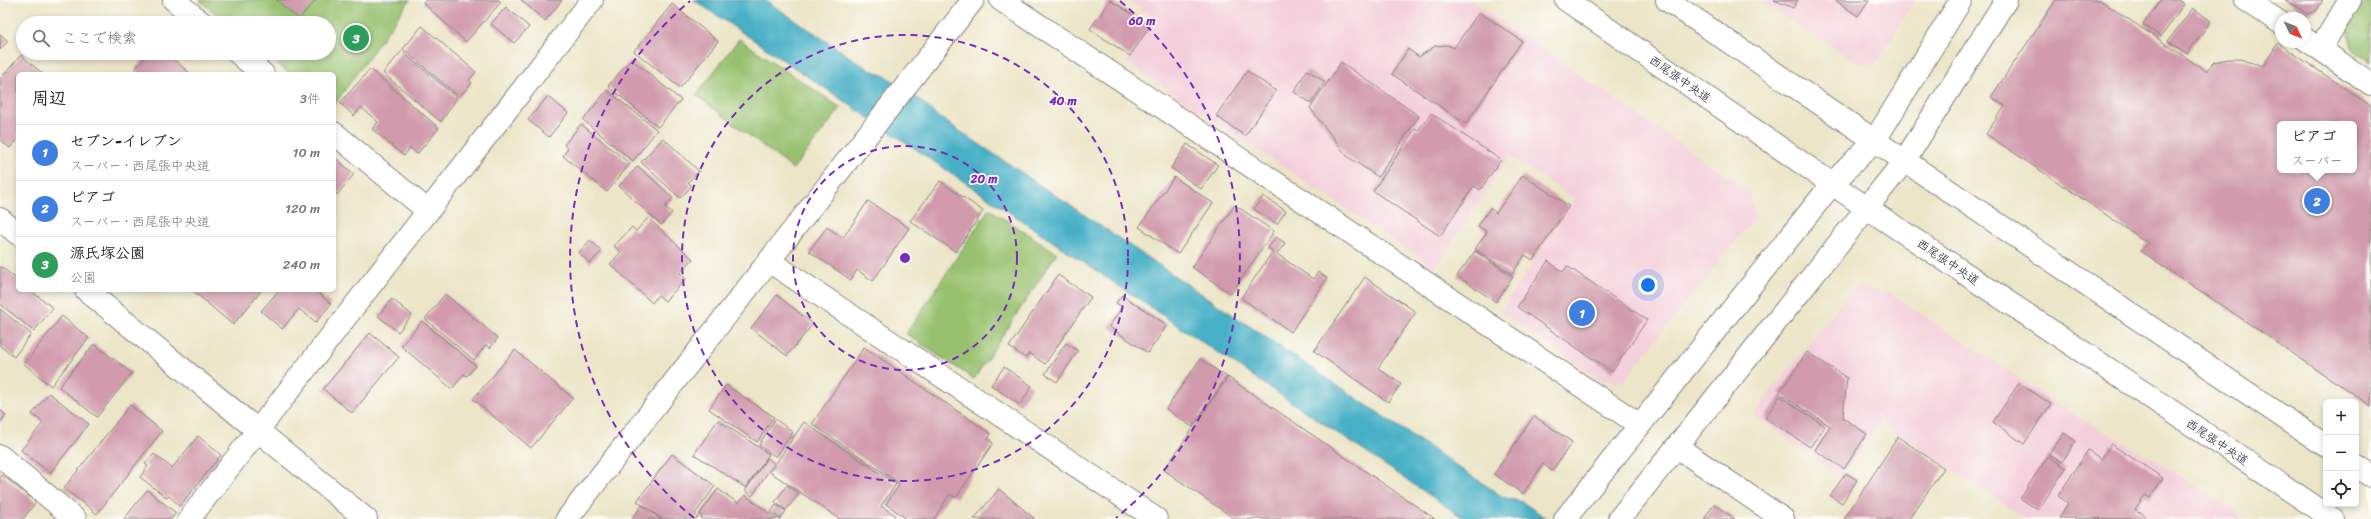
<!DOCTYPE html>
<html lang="ja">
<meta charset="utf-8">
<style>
body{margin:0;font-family:Sriracha,"Klee One",sans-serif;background:#f2f2f2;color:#222}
.controls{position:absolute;right:12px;bottom:12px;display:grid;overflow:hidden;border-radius:6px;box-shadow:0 2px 6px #0003}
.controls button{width:36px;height:36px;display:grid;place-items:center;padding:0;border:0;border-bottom:1px solid #e0e0e0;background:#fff;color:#222;font:20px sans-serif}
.compass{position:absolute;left:2275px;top:12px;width:36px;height:36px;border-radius:50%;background:#fff;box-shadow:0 2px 6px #0003;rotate:133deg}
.you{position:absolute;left:1648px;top:285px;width:14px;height:14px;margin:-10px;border:3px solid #fff;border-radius:50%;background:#1a73e8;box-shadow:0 0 0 6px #1a73e833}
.badge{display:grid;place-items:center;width:26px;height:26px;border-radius:50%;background:#b5179e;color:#fff;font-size:13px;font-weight:700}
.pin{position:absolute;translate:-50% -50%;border:2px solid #fff;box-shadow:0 1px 4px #0006}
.popup{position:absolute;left:2277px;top:121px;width:80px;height:52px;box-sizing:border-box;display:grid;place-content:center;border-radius:6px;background:#fff;filter:drop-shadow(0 1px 3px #0005);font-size:13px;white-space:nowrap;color:#767676}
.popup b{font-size:15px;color:#222}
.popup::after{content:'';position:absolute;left:50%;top:100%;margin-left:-8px;border:8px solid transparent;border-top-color:#fff}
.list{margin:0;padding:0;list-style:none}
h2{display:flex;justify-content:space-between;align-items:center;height:52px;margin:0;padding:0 16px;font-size:17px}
h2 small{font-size:13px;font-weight:400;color:#767676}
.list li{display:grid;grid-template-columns:26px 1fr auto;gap:12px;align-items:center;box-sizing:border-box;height:56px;padding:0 16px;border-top:1px solid #e0e0e0}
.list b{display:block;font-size:15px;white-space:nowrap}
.list p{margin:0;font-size:13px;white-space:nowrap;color:#767676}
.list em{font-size:13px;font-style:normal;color:#767676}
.icon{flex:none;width:22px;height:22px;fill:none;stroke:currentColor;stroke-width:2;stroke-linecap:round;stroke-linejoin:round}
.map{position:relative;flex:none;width:2371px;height:519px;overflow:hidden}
.search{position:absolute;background:#fff;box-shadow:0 2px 6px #0003;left:16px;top:16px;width:320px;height:44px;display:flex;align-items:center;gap:10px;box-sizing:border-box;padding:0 14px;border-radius:22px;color:#767676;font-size:15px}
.panel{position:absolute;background:#fff;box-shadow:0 2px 6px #0003;left:16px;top:72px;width:320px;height:220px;border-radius:6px}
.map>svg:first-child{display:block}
</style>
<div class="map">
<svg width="2371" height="519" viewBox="0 0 2371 519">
<rect width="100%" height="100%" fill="#fdfcf7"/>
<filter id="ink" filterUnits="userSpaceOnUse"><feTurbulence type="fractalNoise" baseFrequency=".025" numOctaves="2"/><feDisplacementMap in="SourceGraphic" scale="8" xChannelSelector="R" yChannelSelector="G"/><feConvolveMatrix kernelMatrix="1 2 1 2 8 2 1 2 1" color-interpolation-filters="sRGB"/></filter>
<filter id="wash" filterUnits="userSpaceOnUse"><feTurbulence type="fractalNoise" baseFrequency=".012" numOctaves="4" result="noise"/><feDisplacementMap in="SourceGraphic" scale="16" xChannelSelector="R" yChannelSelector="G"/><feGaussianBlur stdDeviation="0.9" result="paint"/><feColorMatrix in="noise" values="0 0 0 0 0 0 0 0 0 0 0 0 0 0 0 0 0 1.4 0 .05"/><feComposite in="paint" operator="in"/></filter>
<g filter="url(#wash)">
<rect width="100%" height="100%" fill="#ece5c7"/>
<path fill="#f4cfdc" d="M1128,0h343l279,192 5,25 -132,164 -18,1 -105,-70 75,-113 -65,-43 -75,112 -309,-206 30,-43z
M1759,0h156l-40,64 -22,-3z
M1855,286l35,7 167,111 112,65 76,50h-219l-146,-97 -39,55 -88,-62z"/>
<path fill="#97c16e" stroke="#5c7254" d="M199,0h211l-76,105v-31h-44l-26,-21h65v-30h-102z
M2365,0h6v62l-19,-13 -4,-21z
M739,39l102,69 -48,61 -97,-74z
M989,209l68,44 -83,126 -68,-45z"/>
<path fill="#47b0c6" stroke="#346980" d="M694,0h71l103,69c25,8 49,27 68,46l567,382 19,5 26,17h-83z"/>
<g id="blocks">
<path fill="#d19bad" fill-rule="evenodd" d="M276,0h40l-17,19z
M426,0h72l3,2 -35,40 -43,-39z
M521,0h41l-17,21z
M1110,0l40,26 -20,30 -40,-27z
M1774,0h24l-5,8z
M1835,0h34l-11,16z
M2056,0h44l106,71 8,-9 14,-3h12l23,7 15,-23 93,63v300l-230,-155 7,-8 -162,-109 19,-28 -14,-9zM2280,124h74v46h-74z
M2161,0h18l5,4 -23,33 -18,-13z
M2285,0h38l-7,11 -8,3z
M672,4l46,37 -38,47 -46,-37z
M506,7l23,20 -15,16 -23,-19z
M2193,8l18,13 -24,33 -19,-13z
M1479,12l43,29 -56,83 -74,-50 16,-25 11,8 16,-11 12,-1 7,3z
M422,26l54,46 -7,8 3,3 -13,14 -56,-48z
M0,34l8,7 -8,9z
M402,51l55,47 -16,24 -58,-49z
M153,53h13l25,21h-56l3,-3 -3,-2 13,-15 2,2z
M21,55l22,19h-25v65l-8,9 -10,-8v-61z
M631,59l50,41 -23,27 -50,-41z
M1341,62l78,54 -41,61 -31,-21 -37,-48z
M370,69l69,59 -22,26 -7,-6 -6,8 -32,-27 6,-7 -17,-15 -7,9 -14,-13z
M1307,70l18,12 -14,21 -17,-11z
M1247,71l29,20 -31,45 -29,-20z
M607,90l50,40 -24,31 -50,-41z
M548,96l20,17 -19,24 -21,-17z
M1431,113l70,47 -21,30 -6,-4 -34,50 -67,-45 42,-62 3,2z
M581,124l49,40 -23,28 -44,-36 5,-8 -4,-3z
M663,138l36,33 -11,11 4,4 -12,12 -39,-36z
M1187,144l31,21 -17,24 -30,-21z
M334,157l20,17 -17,21 -3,-3z
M638,166l35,32 -8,9 7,6 -11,12 -42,-39z
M1523,175l46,31 -36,54 -8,-5 -13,19 -37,-25 12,-17 -9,-6 12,-18 6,5z
M1174,177l39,26 -35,51 -39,-27z
M940,181l43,30 -27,41 -46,-31z
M1263,196l23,15 -9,13 -23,-15z
M868,201l41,27 -36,53 -16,-11 -6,10 -42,-29 18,-24 16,11z
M1235,205l39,26 -43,63 -39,-27z
M648,218l45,41 -13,14 6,6 -21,22 -7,-6 -6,8 -42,-39 11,-12 -7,-6 18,-19 4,4z
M1276,237l9,6 -8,11 36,25 5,-7 9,6 -36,54 -50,-34 32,-47 -5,-3z
M590,240l12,11 -12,12 -11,-10z
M1475,251l38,26 -17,25 -39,-26z
M1548,261l15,11 4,-6 80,54 -35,52 -95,-65z
M0,266l18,14v10h12l23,18 -19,23 -34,-27z
M1058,275l33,22 -46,67 -16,-11 -3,5 -17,-11z
M1365,277l51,35 -38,56 23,16 -13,18 -74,-51z
M192,290h70l-29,35z
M279,290h36l16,14 -15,18 -17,-13 -17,20 -21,-18z
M445,294l53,44 -8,10 -4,-3 -12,15 -49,-41z
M777,295l36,29 -26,32 -36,-28z
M1122,295l45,30 -19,28 -39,-26 13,-20 -6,-4z
M392,299l20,16 -14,17 -20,-16z
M0,309l31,25 -17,23 -14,-11z
M62,316l27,22 -38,48 -27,-22z
M422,321l54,45 -9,10 -3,-2 -12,15 -51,-43z
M370,333l29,24 -47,56 -29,-24z
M1066,343l12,8 -21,31 -12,-8z
M94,344l38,29 -35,44 -38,-30z
M864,347l127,87 -3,5 5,4 -37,55 -6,-4 -16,25h-27l-21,-15 14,-20 -88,-60z
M515,350l58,48 -42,50 -58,-49z
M1807,352l40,26 -4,40 24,16 -23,35 -29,-19 15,-24 -51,-33z
M1200,359l27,18 -35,50 -26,-18z
M1004,367l28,19 -12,19 -29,-20z
M1228,377l207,142h-200l-71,-49z
M2019,383l32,21 -27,40 -31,-22z
M726,385l48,32 -17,25 -48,-33z
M49,393l40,31 -39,49 -29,-23 22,-27 -11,-9z
M1780,396l45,30 -15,21 -45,-29z
M130,405l32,26 -65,83 -33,-26z
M0,410l6,5 -6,8z
M1534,416l38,26 -20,29 -9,-7 -20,30 -29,-20z
M775,419l18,13 -17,25 -17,-12z
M718,420l51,34 -23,34 -52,-34z
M804,422l92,62 -15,22 14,9 -3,4h-52l-70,-47z
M2064,433l12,8 -14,21 -13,-8z
M198,436l23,19 -41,51 -11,-10 -2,2 -27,-21 8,-11 -3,-2 9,-10 18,14z
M1898,437l46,31 -35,51h-65z
M2111,444l52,34 -13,20 -5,-3 -10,14 11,8 -1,2 -86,-1 9,-15 -10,-7 30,-46 13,9z
M672,454l43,32 -20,28 3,3 -2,2h-34l-25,-18z
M2048,456l18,12 -28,42 -18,-12z
M767,458l7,5 -22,33 -7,-5z
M1846,473l11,7 -15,23 -12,-7z
M2,475l34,27 -13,17h-23v-41z
M787,485l12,9 -13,16 -11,-8z
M718,489l20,14 7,-8 32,24h-76l1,-2 -3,-2z
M999,489l36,30h-61z
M147,490l29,23 -5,6h-47z
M1714,504l21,15h-31z
M642,505l19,14h-29z
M776,505l10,6 -6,8 -9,-7z"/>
</g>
</g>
<g filter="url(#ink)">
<use href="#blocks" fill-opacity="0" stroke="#878481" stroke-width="1"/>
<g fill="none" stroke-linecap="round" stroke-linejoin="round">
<defs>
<path id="minor" d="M174,0l28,23
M1001,0l639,425
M2246,0l35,23
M2305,39l66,45
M2320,49l30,-49
M238,53l25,21
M334,133l94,78
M0,219l18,15
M769,261l387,258
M86,290l280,229
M1677,447l106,72
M0,456l75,63
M189,519l403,-519
M567,519l406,-519
M1565,519l267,-335 43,-44 86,-140
M1619,519l286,-359 101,-160"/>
<path id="major" d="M1566,0l301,208 466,311
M1667,0l659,446
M2356,466l15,10"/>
</defs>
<use href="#minor" stroke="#878481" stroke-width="24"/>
<use href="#major" stroke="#878481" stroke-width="24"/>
<use href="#minor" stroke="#fff" stroke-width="22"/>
<use href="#major" stroke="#fff" stroke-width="22"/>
</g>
</g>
<g fill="none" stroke="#7b2cbf" stroke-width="2" stroke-dasharray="7 5">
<circle cx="905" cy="258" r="112"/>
<circle cx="905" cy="258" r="223"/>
<path d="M694 518A335 335 0 0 1 690 1M1120 1A335 335 0 0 1 1116 518"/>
</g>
<g text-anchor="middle" stroke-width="3.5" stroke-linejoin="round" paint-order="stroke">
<g font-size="12" fill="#22223b" stroke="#fdfcf7">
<text transform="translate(1680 79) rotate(35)" y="4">西尾張中央道</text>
<text transform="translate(1948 262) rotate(34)" y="4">西尾張中央道</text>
<text transform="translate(2217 442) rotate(34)" y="4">西尾張中央道</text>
</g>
</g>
<circle cx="905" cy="258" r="6" fill="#7b2cbf" stroke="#fdfcf7" stroke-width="2"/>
<g font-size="12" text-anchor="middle" font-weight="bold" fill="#7b2cbf" stroke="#fdfcf7" stroke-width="3.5" stroke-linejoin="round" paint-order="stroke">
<text x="1142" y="25">60 m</text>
<text x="1063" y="105">40 m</text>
<text x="984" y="183">20 m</text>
</g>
</svg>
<div class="controls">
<button>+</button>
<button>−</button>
<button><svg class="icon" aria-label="locate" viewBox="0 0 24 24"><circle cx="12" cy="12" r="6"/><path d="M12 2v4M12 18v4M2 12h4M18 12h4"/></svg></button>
</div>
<svg class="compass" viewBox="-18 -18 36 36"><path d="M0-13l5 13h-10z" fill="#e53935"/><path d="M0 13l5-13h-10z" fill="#767676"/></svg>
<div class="you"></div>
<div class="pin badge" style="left:1582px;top:313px;background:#3f7fe0">1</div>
<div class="pin badge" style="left:2317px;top:201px;background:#3f7fe0">2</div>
<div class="popup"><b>ピアゴ</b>スーパー</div>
<div class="pin badge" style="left:356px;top:38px;background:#2e9e5b">3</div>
<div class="search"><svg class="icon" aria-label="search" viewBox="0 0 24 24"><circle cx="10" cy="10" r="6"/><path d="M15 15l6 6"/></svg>ここで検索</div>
<section class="panel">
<h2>周辺<small>3件</small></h2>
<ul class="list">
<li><span class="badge" style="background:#3f7fe0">1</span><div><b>セブン-イレブン</b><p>スーパー · 西尾張中央道</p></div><em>10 m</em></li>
<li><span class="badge" style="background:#3f7fe0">2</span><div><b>ピアゴ</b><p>スーパー · 西尾張中央道</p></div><em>120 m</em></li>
<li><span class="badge" style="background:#2e9e5b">3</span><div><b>源氏塚公園</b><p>公園</p></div><em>240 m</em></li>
</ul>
</section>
</div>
